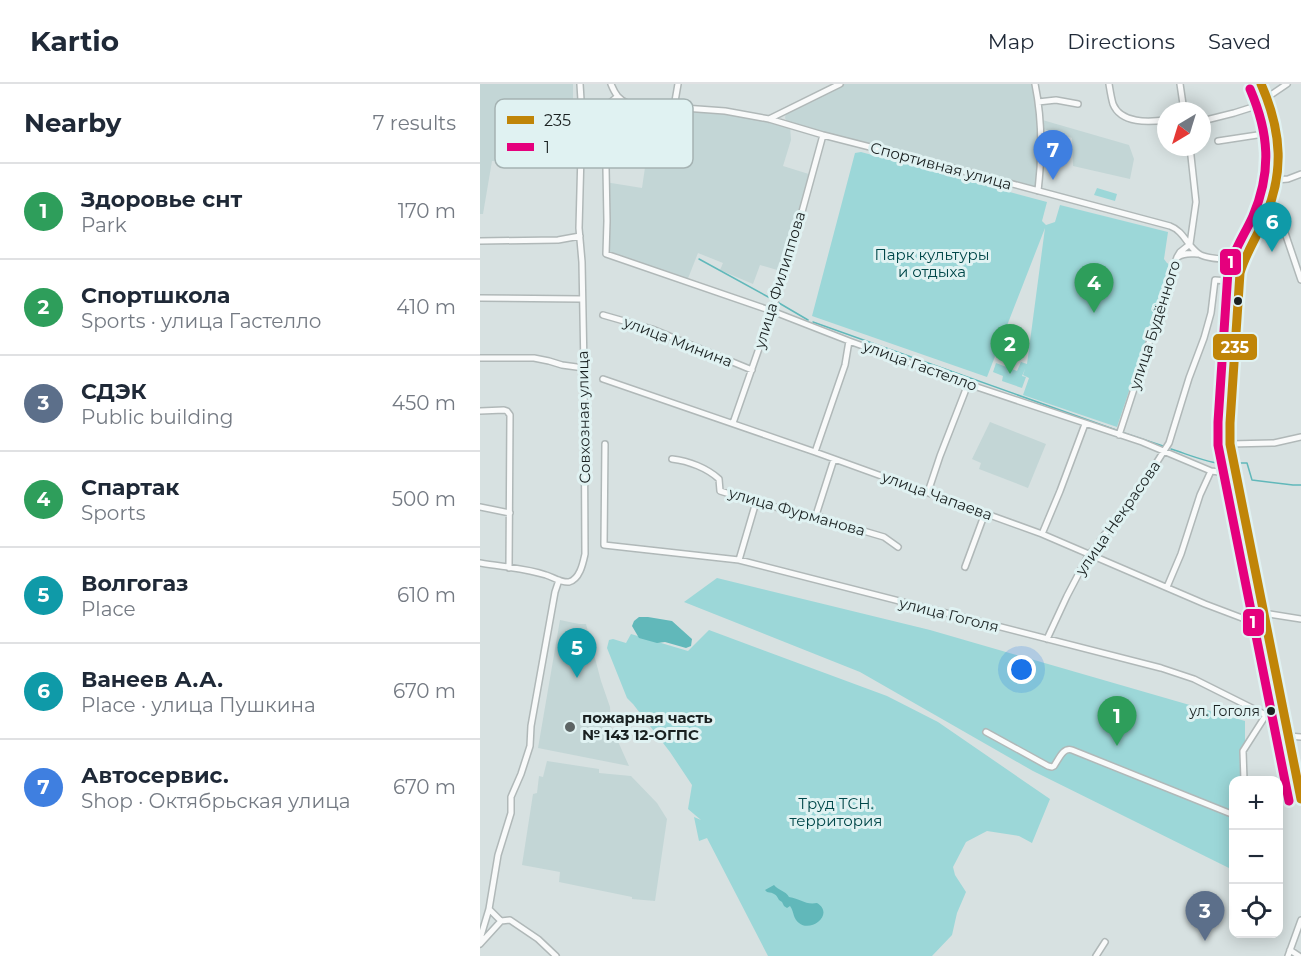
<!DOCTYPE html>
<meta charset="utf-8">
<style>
body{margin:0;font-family:Montserrat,sans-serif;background:#f6f6f7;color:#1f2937}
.controls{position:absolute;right:18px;bottom:18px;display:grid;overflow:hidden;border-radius:12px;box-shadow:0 3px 15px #0003}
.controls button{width:54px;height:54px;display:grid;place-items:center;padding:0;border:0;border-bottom:2px solid #e0e1e3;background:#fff;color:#1f2937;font:30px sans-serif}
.compass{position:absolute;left:677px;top:18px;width:54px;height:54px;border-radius:50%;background:#fff;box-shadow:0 3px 15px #0003;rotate:218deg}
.you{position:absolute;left:542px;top:586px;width:21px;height:21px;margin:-15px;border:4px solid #fff;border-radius:50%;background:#1a73e8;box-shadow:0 0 0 9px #1a73e833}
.badge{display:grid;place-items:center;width:39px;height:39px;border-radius:50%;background:#5c6464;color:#fff;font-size:20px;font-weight:700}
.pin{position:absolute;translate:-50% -50px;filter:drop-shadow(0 2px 3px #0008)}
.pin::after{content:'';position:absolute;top:32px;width:21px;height:18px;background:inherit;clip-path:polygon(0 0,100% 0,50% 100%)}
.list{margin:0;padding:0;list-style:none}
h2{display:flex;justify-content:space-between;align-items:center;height:78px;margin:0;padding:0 24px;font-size:26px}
h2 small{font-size:20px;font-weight:400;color:#747a83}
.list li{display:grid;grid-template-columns:39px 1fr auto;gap:18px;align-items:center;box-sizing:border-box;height:96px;padding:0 24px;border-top:2px solid #e0e1e3}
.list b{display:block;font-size:22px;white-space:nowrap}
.list p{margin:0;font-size:20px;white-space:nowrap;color:#747a83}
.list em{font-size:20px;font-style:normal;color:#747a83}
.icon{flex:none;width:33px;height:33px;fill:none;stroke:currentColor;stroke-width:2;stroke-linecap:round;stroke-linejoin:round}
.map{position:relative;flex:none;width:821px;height:872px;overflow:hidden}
header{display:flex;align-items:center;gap:36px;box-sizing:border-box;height:84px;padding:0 30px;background:#fff;border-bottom:2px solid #e0e1e3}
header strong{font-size:28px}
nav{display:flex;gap:33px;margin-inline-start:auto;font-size:21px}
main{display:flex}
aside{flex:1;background:#fff}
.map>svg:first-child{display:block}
</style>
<header>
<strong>Kartio</strong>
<nav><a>Map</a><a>Directions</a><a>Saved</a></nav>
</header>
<main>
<aside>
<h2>Nearby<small>7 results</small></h2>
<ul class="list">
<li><span class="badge" style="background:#2e9e5b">1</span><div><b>Здоровье снт</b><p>Park</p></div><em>170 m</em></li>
<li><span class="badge" style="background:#2e9e5b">2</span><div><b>Спортшкола</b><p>Sports · улица Гастелло</p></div><em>410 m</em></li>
<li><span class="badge" style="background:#5c6f8a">3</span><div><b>СДЭК</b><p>Public building</p></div><em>450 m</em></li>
<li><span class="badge" style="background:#2e9e5b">4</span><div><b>Спартак</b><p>Sports</p></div><em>500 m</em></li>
<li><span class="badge" style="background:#0f9aa8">5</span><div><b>Волгогаз</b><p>Place</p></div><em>610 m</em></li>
<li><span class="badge" style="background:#0f9aa8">6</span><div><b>Ванеев А.А.</b><p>Place · улица Пушкина</p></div><em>670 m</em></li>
<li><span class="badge" style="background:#3f7fe0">7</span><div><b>Автосервис.</b><p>Shop · Октябрьская улица</p></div><em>670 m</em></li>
</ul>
</aside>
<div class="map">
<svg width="821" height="872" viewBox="0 0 821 872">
<rect width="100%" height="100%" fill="#d7e1e1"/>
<path fill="#c3d6d6" d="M0,0h93v31l-31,3 -7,4 -2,5 -1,26h-16l-1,9 -23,-1 -9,53h-3z
M360,0h195l4,35 90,26 5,14 -4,20 -57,-13 -1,-28 -32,-10 -2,63 -248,-66 1,15 -8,26 29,9 -28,97 -24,-7 -7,19 -33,-14 3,-7 -25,-10 -11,28 -81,-27 -1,-72 37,6 12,-82 71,5 64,13 -4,-6 1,-6z
M510,338l56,22 -18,44 -49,-19 2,-6 -9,-4z
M80,536l19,4h7l15,57 9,26 1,19 18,40 -91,-18z
M67,677l52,8v4l32,3 26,27 10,16 -12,82 -23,-2v-2l-73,-15 1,-10 -38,-7 11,-71 4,-1 2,-17 4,1z"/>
<path fill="#9cd7d8" d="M381,68l186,50 -5,19 4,4 9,-3 5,-17 108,27 -4,27 3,4 4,2 -54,162 -94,-32 6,-17 -6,-3 2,-6 -3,7 4,1 -4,11 -20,-7 1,-5 -10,-4 3,-9 21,8 4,-9 6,2 18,-136 -58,149 -175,-61 43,-163z
M617,104l20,6 -2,7 -21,-6z
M237,494l213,52 315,91v59h-11l-1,90 -200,-99 -173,-99 -176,-70z
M229,546l178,66 51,26 112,77 -18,44 -13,-7 -32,-5 -21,11 -13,25 2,8 11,17 -9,21 -5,22 -20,21h-164l-61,-118 -8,3 -5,-24 7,3 -13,-11 4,-24 -22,-33 -37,-48 -6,-6 -20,-50 2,-8 4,-1 13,4 5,-9 57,17z"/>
<path fill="#61b8ba" d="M159,533h9l24,4 20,18 -1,7 -5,2 -21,-6 -8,1 -18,-5 -7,-12 2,-5z
M294,801c4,5 12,6 15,12 12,2 16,8 28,6 18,11 -6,30 -18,20 -6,-4 -5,-12 -9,-17l-3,2 -3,-2 -2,-4 -3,-2c-3,-6 -5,-7 -12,-8l-2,-2z"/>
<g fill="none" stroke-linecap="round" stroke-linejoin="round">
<path stroke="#61b8ba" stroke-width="1.5" d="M219,175l73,40
M299,219l29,17
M333,238l303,108
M644,349l39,13
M691,365c16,5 37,14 53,15
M759,379h8l5,17 41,5h8"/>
<defs>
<path id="minor" d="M131,0c4,10 8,16 18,20l96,7 44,8 54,16 137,35 210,56c14,5 17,20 29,28 9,6 32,5 44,7
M555,0c7,34 7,73 3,107
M629,0c1,6 2,13 4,20 8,20 36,18 53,16
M700,0l4,27
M781,0c23,46 23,91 2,138 -8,17 -19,32 -23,51l-10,150v21l71,355
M137,13l-10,8 -2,10 2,106 -1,33 166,57 77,30 119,43 174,58 69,29 25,3
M558,18l18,-2 22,4
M194,23l4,-23
M289,35l71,-35
M722,37l32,-8 19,-6 34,-23
M738,57l59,-9
M796,96l12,-1 13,-5
M789,125l8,6 4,6 20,59
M0,157l78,-1 22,-4
M698,173c7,-5 14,-3 21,-3
M0,214l101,1
M123,231l49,14 100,41
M0,274h54l15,3 13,4 22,3
M123,295l212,73 227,82 163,70 37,14 24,6
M0,327l24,-1 3,1 3,4 -1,153
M253,339l39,-112 19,-59 32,-117
M639,351l58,-178 3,-5 10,-8 6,-42 -6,-55
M125,360l-1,101 135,15 422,108 33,11 72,36 10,3 8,-1
M750,360l44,-1 27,-6
M335,368l30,-87 4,-24
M192,375c17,2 35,9 47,20l1,12 36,11 47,12 13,1 17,7 51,15 14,10
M448,408l12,-36 28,-72
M0,423l30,6
M336,431l18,-56
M562,450l18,-43 25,-67
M259,476l17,-58
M0,479c22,4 45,5 66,12 7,2 15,8 23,7 11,-3 14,-19 16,-28l-1,-186 -2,-106 -3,-34 3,-112 -2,-32
M485,483l20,-54
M687,503l14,-33 19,-59 11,-24
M783,529l38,6
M567,555l20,-43 22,-42 7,-7 8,-12 17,-18 10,-14 38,-60 20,-65 15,-40 7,-25 4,-33 25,2
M506,648l62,34 4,1 2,-1c5,-7 9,-19 18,-16l162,65
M808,652l13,1
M764,696l-1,-29 23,-36
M9,825l12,12
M21,837l9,-1 28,19 18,17
M0,855l9,-30 9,-54 13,-42v-16l10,-23 9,-28 1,-20 24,-134 4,-12
M0,860l21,-23
M810,866l9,6
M616,872l9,-14
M808,872l13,-36"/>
</defs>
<use href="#minor" stroke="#b0b8b8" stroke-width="8"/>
<use href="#minor" stroke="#f9fafa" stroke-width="5"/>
<defs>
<path id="bus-1" d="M781,0c21,48 24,90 2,138 -8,18 -18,33 -23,51l-10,150v21l71,355"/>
<path id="bus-2" d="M770,5c19,44 22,82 3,127 -8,18 -20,35 -25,55l-10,151v23l71,356"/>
</defs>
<use href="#bus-1" stroke="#e0f2f2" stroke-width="14"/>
<use href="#bus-2" stroke="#e0f2f2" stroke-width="14"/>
<use href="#bus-1" stroke="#c08508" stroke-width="9"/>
<use href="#bus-2" stroke="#e5007d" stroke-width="9"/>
</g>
<g fill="#1a2121" stroke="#e0f2f2" stroke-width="2">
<circle cx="758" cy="217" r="5"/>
<circle cx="791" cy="627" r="5"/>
</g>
<circle fill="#5c6464" stroke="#e0f2f2" stroke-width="2" cx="90" cy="643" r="6"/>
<g text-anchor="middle" stroke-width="6" stroke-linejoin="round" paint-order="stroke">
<g font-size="14" fill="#1a2121" stroke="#e0f2f2" text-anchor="end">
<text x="780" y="632">ул. Гоголя</text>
</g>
<g font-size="15" fill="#1a2121" stroke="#e0f2f2">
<text transform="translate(461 82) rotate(15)" y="5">Спортивная улица</text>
<text transform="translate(300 196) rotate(-73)" y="5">улица Филиппова</text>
<text transform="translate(675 241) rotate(-72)" y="5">улица Будённого</text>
<text transform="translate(198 258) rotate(21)" y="5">улица Минина</text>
<text transform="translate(440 282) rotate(20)" y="5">улица Гастелло</text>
<text transform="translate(104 333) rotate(-91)" y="5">Совхозная улица</text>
<text transform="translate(457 412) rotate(20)" y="5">улица Чапаева</text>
<text transform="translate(317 428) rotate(16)" y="5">улица Фурманова</text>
<text transform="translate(638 434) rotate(-55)" y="5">улица Некрасова</text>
<text transform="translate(469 531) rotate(14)" y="5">улица Гоголя</text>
</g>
<g font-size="15" fill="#004749" stroke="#e0f2f2">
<text x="452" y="176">Парк культуры<tspan x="452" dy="17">и отдыха</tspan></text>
<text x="356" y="725">Труд ТСН.<tspan x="356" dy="17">территория</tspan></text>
</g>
<g font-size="15" font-weight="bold" fill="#1a2121" stroke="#e0f2f2" text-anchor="start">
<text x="102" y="639">пожарная часть<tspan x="102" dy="17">№ 143 12-ОГПС</tspan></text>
</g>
</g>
<rect x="15" y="15" width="198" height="69" rx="9" fill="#e0f2f2" stroke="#a5b3b3" stroke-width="1.5"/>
<rect x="27" y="32" width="27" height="8" fill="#c08508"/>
<rect x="27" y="59" width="27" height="8" fill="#e5007d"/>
<g font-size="16" fill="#1a2121">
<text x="64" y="42">235</text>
<text x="64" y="69">1</text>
</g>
<g stroke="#e0f2f2" stroke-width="2">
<rect x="739" y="164" width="23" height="28" rx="6" fill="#e5007d"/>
<rect x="732" y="249" width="46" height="28" rx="6" fill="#c08508"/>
<rect x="762" y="524" width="23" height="29" rx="6" fill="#e5007d"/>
</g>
<g font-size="16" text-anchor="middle" font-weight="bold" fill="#fff">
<text x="751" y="184">1</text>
<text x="755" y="269">235</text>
<text x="773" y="544">1</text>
</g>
</svg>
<div class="controls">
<button>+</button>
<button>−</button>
<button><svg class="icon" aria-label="locate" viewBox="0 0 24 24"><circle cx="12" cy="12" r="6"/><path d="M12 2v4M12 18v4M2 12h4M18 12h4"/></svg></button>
</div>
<svg class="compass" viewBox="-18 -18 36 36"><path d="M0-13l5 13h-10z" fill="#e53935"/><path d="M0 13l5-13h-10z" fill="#747a83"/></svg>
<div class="you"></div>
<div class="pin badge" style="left:637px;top:662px;background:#2e9e5b">1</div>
<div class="pin badge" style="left:530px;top:290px;background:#2e9e5b">2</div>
<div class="pin badge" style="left:725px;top:857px;background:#5c6f8a">3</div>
<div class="pin badge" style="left:614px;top:229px;background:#2e9e5b">4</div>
<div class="pin badge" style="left:97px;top:594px;background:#0f9aa8">5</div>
<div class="pin badge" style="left:792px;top:168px;background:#0f9aa8">6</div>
<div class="pin badge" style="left:573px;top:96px;background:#3f7fe0">7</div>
</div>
</main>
